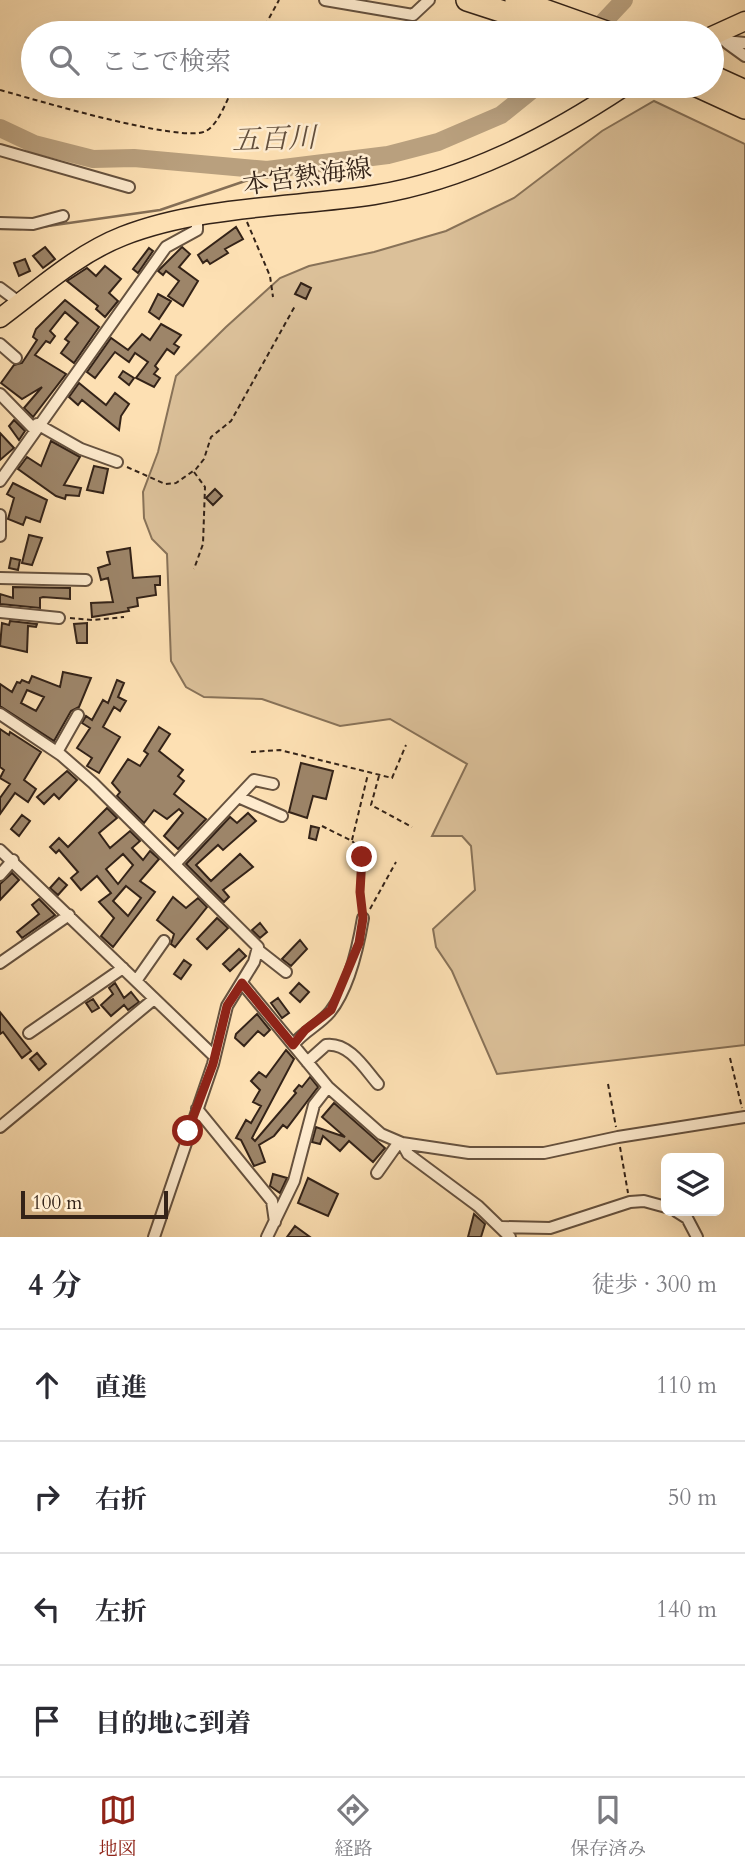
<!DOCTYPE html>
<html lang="ja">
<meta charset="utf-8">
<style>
body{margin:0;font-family:Cardo,"Noto Serif JP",serif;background:#f2f2f3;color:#2b2b33}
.controls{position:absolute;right:21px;bottom:21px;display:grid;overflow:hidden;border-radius:10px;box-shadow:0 7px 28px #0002}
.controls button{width:63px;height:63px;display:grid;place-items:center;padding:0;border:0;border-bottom:2px solid #e1e1e2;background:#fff;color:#2b2b33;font:35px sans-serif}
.scale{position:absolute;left:21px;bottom:18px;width:147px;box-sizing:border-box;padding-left:7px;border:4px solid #342318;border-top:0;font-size:19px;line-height:24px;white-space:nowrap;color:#342318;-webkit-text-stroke:5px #feebce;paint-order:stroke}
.stop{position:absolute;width:21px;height:21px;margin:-16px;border:5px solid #8f2418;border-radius:50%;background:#fff}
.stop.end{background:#8f2418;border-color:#fff;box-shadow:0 2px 7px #0008}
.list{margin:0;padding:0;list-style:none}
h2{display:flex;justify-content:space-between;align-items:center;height:91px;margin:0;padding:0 28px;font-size:30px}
h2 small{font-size:23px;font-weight:400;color:#7c7c81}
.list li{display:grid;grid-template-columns:46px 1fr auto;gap:21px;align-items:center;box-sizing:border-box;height:112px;padding:0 28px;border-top:2px solid #e1e1e2}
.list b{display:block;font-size:26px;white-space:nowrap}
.list em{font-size:23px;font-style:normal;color:#7c7c81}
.icon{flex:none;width:38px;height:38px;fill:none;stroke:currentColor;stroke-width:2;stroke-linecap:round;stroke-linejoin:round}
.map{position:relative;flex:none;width:745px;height:1237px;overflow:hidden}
.search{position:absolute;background:#fff;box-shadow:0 7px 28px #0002;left:21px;right:21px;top:21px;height:77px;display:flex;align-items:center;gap:18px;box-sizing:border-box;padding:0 24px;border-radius:38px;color:#7c7c81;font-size:26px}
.sheet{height:539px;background:#fff}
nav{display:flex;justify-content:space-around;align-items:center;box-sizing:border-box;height:98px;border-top:2px solid #e1e1e2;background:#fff;font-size:19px;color:#7c7c81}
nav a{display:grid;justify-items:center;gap:4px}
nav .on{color:#8f2418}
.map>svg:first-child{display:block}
</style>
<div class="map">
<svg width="745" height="1237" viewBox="0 0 745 1237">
<rect width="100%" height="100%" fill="#fde0b3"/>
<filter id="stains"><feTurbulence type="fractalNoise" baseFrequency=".00286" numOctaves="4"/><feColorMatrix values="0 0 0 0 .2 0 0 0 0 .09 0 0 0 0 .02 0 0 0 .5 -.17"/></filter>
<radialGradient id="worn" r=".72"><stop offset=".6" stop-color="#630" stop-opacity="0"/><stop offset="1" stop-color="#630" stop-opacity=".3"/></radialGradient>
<path fill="#dbc099" stroke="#887258" stroke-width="2" d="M654,101l91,43v901l-248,29 -45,-103 -16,-24 -3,-18 42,-39 -4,-44 -9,-10h-30l35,-72 -77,-45 -50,7 -78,-27 -58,-2 -18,-10 -15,-26 -4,-107 -15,-15 -8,-21 -1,-26 15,-40 18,-76 50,-49 54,-49 29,-12 65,-14 72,-21 68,-33 88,-67z"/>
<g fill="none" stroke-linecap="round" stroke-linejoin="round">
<path stroke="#846e55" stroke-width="2.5" d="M34,228l126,-18 91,-31 16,-9
M0,229h21"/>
<path stroke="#b9a07e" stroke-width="18" d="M593,33l31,-33
M0,128l34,16 59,15 41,-1 133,12 121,-15 50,-13 63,-27 36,-29"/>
</g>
<path fill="#9d8569" stroke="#342318" stroke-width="2" fill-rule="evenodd" d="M236,227l7,12 -18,10 3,4 -18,11 -3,-4 -4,3 -5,-8z
M45,247l10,12 -12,9 -10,-12z
M182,247l8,7 -11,13 19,14 -15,25 -15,-10 11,-15 -13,-10 -3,4 -5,-4z
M149,248l4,3 -15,22 -5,-4z
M25,259l5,12 -11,5 -5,-13z
M105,266l16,13 -12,14 9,8 -13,16 -9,-8 2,-3 -31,-25 20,-13 9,8z
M301,283l10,5 -5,11 -11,-5z
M158,294l13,7 -12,18 -10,-7z
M65,300l34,27 -25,36 -13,-10 8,-11 -4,-3 13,-16 -13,-11 -15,19 5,5 -5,7 -4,-2 -11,14 31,19 -33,43 -9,-9 18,-21 -20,12 -21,-16 13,-18 8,-2 15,-23 -4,-3 3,-8z
M161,324l20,11 -7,9 5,3 -5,7 -7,-5 -12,17 3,3 -4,5 6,4 -6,9 -18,-9 12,-16 -13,-9 -6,9 -14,-10 -20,26 -8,-6 24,-34 17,12 14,-16 8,6z
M123,371l11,7 -5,7 -10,-8z
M79,383l27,22 9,-12 14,11 -8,12 -2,14 -37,-30 -4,5 -9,-8z
M14,420l11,11 -6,9 -10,-14z
M0,433l14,15 -14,12z
M51,441l29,16 -16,28 17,3 -2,8 -13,-1 -1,4 -9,-3 -38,-27 9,-12 14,9z
M94,466l14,3 -5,24 -16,-3z
M13,483l34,17 -7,22 -14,-5 -3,8 -15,-6 6,-21 -7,-4z
M215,489l7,7 -9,9 -7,-7z
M29,535l13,3 -10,27 -10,-2z
M130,548l3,30 27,-2v9h-5l1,10 -19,3 1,8 -10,2 1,3 -37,6 -1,-14 22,-1 -5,-24 -7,2 -3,-12 12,-4 -3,-12z
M11,558l9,2 -2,10 -9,-2z
M13,587l57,1v11l-27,-2 -3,1v10l-40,-4v-10l13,4z
M10,621l27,3 -1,3 -8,-1 -1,26 -27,-6 2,-23 7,2z
M87,623v20h-10l-3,-19z
M63,672l28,6 -12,29 -8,4 -17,30 -54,-35v-22l12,8 5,-10 3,1 2,-3 7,3 3,-7 28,11zM27,690l17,7 -8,14 -15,-8z
M117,680l7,3 -6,14 8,4 -6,10 -6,-4 -11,20 17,10 -21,36 -12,-7 5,-8 -15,-10 13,-20 -8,-5 4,-7 6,4 11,-20 5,3z
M159,727l11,7 -11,17 24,19 -5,6 6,5 -10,13 32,25 -28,30 -14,-13 19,-23 -4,-4 -12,10 -13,-9 -10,13 -27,-27 3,-4 -8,-9 16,-24 12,7 8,-12 -4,-3z
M0,729l9,6 1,-3 31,20 -17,28 12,9 -8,13 -13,-9 -15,21v-16l10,-14 -10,-6 4,-8 -4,-3z
M301,763l32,8 -7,28 -13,-3 -6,22 -18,-6z
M67,771l10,9 -18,19 -5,-5 -10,10 -7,-7z
M107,808l10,10 -18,15 11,15 20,-17 10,10 -8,7 11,12 7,-9 9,8 -19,22 15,11 -42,55 -12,-11 13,-18 -15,-16 12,-9 -14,-17 -16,14 -10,-12 7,-6 -19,-22 -3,3 -6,-6 9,-9 9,9zM123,854l10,11 -15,19 -12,-15zM126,886l15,12 -13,18 -15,-15z
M248,813l8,8 -33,29 -5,-5 -22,20 15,16 29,-27 13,13 -30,23 6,7 -5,5 -38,-38 44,-47 7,6z
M22,815l8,6 -11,15 -8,-7z
M311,826l8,2 -3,12 -7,-2z
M12,873l7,7 -19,20v-16z
M59,878l8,7 -9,10 -8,-7z
M173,897l13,11 12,-10 9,9 -32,40 -4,-3 3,-10 -17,-14z
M39,899l16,16 -33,23 -5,-6 22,-18 -7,-9z
M217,918l11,10 -21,21 -10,-10z
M260,923l7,9 -7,6 -8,-8z
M300,940l7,9 -16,17 -9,-7z
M239,949l7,7 -16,15 -7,-7z
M184,960l7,5 -10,14 -7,-5z
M115,983l9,15 7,-6 8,10 -11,8 -4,-5 -13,11 -10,-11 12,-11 -4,-6z
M299,983l10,9 -9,10 -10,-9z
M278,998l11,15 -7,5 -11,-15z
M93,999l6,9 -7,4 -6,-9z
M0,1012l31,39 -9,7 -19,-26 -3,2z
M257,1014l13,16 -6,6 -6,-5 -14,15 -9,-8 1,-4z
M286,1050l8,9 -42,79 3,3 41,-48 -2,-2 5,-6 3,2 8,-10 8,10 -31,41 -4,-3 -9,11 -15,9 6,17 -11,4 -13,-26 -5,-2 10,-18 5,3 10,-17 -8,-4 7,-12 -9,-9 8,-9 7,5z
M37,1053l9,11 -7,6 -9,-11z
M334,1103l51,45 -12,14 -24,-21 -9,10 -17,-15 -3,8 -8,-2 4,-15 29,10 -23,-20z
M273,1174l14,4 -7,15 -10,-7z
M308,1178l30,16 -10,22 -30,-13z
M474,1214l11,10 -4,13h-13z
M295,1226l15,11h-23z"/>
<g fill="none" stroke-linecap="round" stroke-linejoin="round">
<defs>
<path id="minor" d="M325,0l88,15 16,-15
M716,34l9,7 20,2
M727,43l18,13
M0,150l129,37
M0,223l33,1 30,-8
M0,288l20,15
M0,344l16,14
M0,394l34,35
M37,424l44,25 36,13
M0,481l166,-234 31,-17v-13
M0,515v21
M0,578l86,2
M0,612l59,6
M0,714l61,41 32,28 165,164 -4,15 -27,44 -14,58 -59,173
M57,752l21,-37
M238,797l44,19
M0,850l214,206
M175,864l79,-84 19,4
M0,875l13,-15
M258,950l28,22
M0,963l69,-48
M136,981l28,-40
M242,983l86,104 53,47 21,9 6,11 70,52 32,31
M29,1033l94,-65
M293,1045c11,-14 26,-20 37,-33 19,-24 28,-64 33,-94
M307,1062l19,-17c23,-3 39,24 52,39
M197,1109l75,92 3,21
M0,1127l154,-128
M402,1143l67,10h75l74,-16 127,-20
M377,1173l22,-31
M676,1211l11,7 10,19
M502,1227l48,1 80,-26 14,-1 22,6
M267,1237l27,-56 20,-76 14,-18"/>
<path id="primary" d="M712,36l33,-15
M0,318c39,-29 77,-64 123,-82 76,-30 171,-29 251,-41 92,-15 174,-58 251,-109"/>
<path id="motorway" d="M467,0l101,33
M516,0l93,33
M712,76l33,15
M697,86l48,22"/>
</defs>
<use href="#minor" stroke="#66523f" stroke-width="14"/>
<use href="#primary" stroke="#342318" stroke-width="21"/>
<use href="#motorway" stroke="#342318" stroke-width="24"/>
<path stroke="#342318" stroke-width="2" stroke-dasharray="5 3.5" stroke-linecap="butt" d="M261,33l18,-33
M0,90c33,9 182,54 206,41 13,-7 21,-32 28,-45
M247,222l23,54 3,21
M127,467l38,17 11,-1 20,-14 8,-10 7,-22 20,-16 64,-115
M194,472l11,15 -2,57 -9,25
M70,618l23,2 31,-3
M251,752l29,-2 112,28 14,-33
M379,776l-8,29 41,22
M322,826l30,15 9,9 1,58
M352,840l16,-66
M370,909l26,-47
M730,1058l12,50
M608,1084l8,43
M620,1147l8,46"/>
<use href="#minor" stroke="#feebce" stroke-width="10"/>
<use href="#primary" stroke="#fde0b3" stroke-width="18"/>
<use href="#motorway" stroke="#fde0b3" stroke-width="21"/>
</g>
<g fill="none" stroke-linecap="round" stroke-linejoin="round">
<path stroke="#8f2418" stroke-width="9" d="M188,1131l25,-67 14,-58 15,-23 51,62 12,-15 26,-20 28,-67 4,-25 -3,-26 2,-35"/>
</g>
<g text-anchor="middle" stroke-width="5" stroke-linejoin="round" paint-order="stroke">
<g font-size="26" fill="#342318" stroke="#feebce">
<text transform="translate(307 176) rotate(-8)" y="9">本宮熱海線</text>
</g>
<g font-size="28" font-style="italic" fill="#634f3c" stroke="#feebce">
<text transform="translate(274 138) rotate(-2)" y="10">五百川</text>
</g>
</g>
<rect width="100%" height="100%" filter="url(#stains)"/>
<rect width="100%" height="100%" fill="url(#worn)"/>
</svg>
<div class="controls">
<button><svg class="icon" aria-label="layers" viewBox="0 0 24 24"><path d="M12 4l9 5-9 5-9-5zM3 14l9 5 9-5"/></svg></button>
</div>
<div class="scale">100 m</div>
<div class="stop" style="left:188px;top:1131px"></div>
<div class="stop end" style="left:362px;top:857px"></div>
<div class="search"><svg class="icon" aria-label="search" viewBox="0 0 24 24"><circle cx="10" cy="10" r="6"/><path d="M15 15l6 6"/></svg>ここで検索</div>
</div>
<section class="sheet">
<h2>4 分<small>徒歩 · 300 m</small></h2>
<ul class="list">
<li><svg class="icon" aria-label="ahead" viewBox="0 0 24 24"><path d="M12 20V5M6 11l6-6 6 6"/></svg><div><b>直進</b></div><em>110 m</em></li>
<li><svg class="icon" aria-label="right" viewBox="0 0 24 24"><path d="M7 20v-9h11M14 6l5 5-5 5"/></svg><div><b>右折</b></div><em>50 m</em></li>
<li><svg class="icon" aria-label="left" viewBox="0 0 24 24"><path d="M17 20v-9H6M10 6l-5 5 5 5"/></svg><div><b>左折</b></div><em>140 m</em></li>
<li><svg class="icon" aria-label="arrive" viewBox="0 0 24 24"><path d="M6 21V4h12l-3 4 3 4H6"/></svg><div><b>目的地に到着</b></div></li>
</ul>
</section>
<nav>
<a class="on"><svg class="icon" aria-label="map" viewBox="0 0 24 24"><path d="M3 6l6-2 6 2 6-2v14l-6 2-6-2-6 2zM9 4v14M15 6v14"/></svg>地図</a>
<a><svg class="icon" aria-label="directions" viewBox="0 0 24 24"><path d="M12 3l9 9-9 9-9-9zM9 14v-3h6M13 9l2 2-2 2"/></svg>経路</a>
<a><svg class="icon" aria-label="saved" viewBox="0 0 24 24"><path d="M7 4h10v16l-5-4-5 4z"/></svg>保存済み</a>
</nav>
